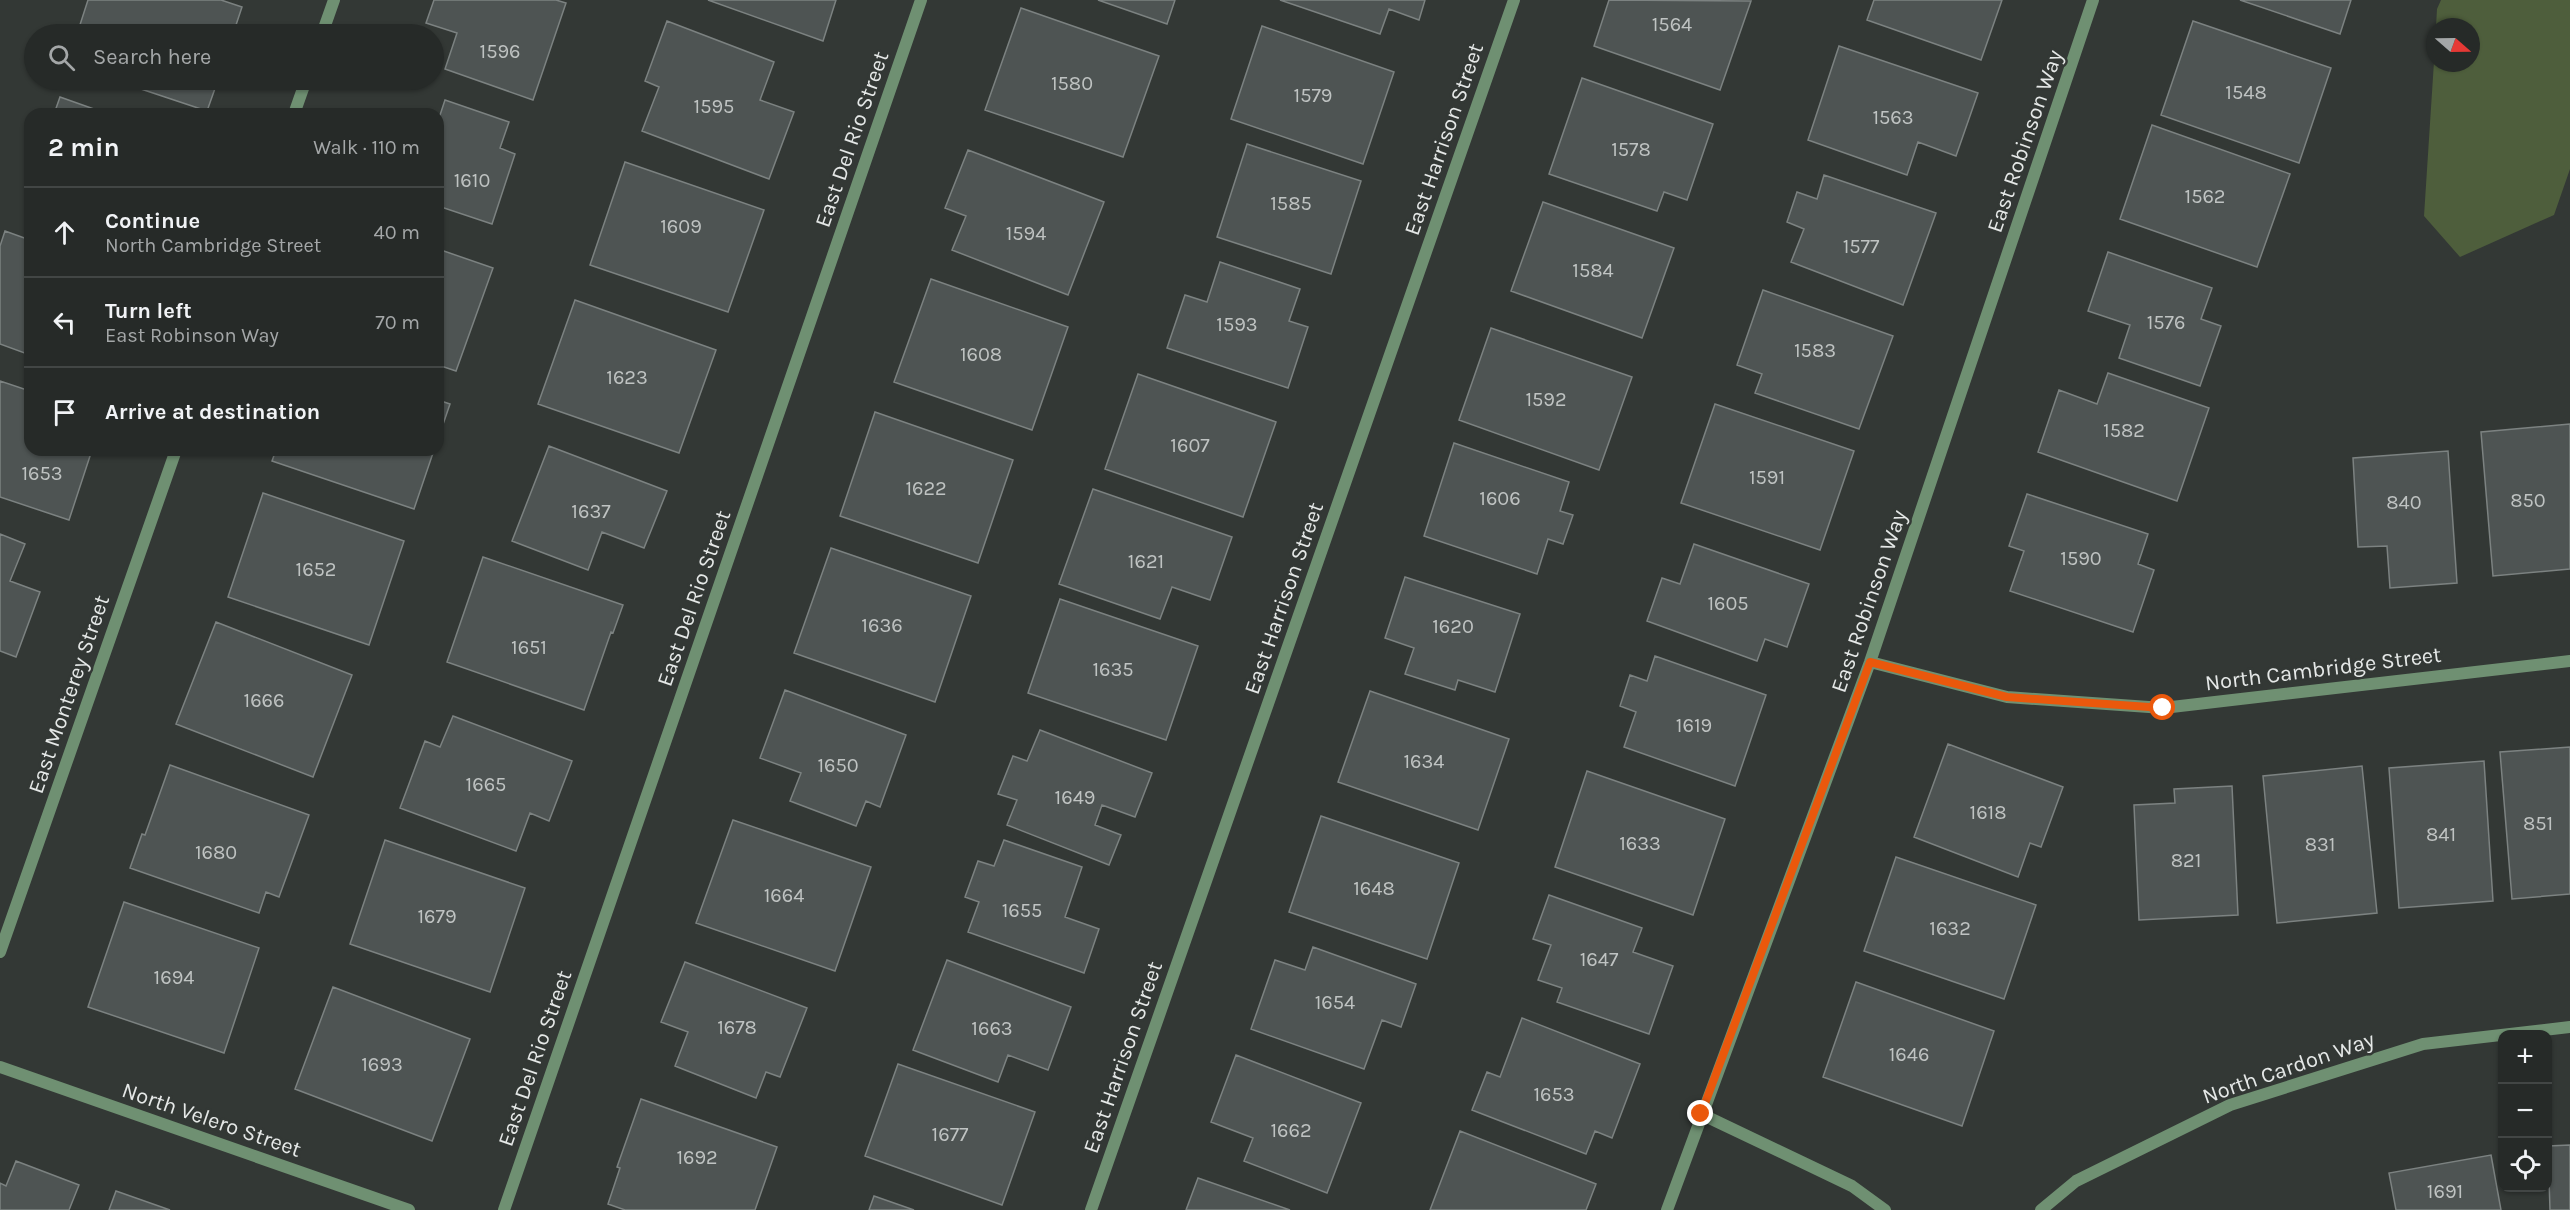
<!DOCTYPE html>
<meta charset="utf-8">
<style>
body{margin:0;font-family:Karla,sans-serif;background:#2e3230;color:#f1f3f6}
.controls{position:absolute;right:18px;bottom:18px;display:grid;overflow:hidden;border-radius:12px;box-shadow:0 2px 4px #0004}
.controls button{width:54px;height:54px;display:grid;place-items:center;padding:0;border:0;border-bottom:2px solid #424645;background:#262a28;color:#f1f3f6;font:30px sans-serif}
.compass{position:absolute;left:2426px;top:18px;width:54px;height:54px;border-radius:50%;background:#262a28;box-shadow:0 2px 4px #0004;rotate:110deg}
.stop{position:absolute;width:18px;height:18px;margin:-14px;border:4px solid #ea580c;border-radius:50%;background:#fff}
.stop.end{background:#ea580c;border-color:#fff;box-shadow:0 2px 6px #0008}
.list{margin:0;padding:0;list-style:none}
h2{display:flex;justify-content:space-between;align-items:center;height:78px;margin:0;padding:0 24px;font-size:26px}
h2 small{font-size:20px;font-weight:400;color:#a4a7a8}
.list li{display:grid;grid-template-columns:39px 1fr auto;gap:18px;align-items:center;box-sizing:border-box;height:90px;padding:0 24px;border-top:2px solid #424645}
.list b{display:block;font-size:22px;white-space:nowrap}
.list p{margin:0;font-size:20px;white-space:nowrap;color:#a4a7a8}
.list em{font-size:20px;font-style:normal;color:#a4a7a8}
.icon{flex:none;width:33px;height:33px;fill:none;stroke:currentColor;stroke-width:2;stroke-linecap:round;stroke-linejoin:round}
.map{position:relative;flex:none;width:2570px;height:1210px;overflow:hidden}
.search{position:absolute;background:#262a28;box-shadow:0 2px 4px #0004;left:24px;top:24px;width:420px;height:66px;display:flex;align-items:center;gap:15px;box-sizing:border-box;padding:0 21px;border-radius:33px;color:#a4a7a8;font-size:22px}
.panel{position:absolute;background:#262a28;box-shadow:0 2px 4px #0004;left:24px;top:108px;width:420px;height:348px;border-radius:18px}
.map>svg:first-child{display:block}
</style>
<div class="map">
<svg width="2570" height="1210" viewBox="0 0 2570 1210">
<rect width="100%" height="100%" fill="#333835"/>
<path fill="#4e5e3c" d="M2441,0h129v169l-16,46 -94,42 -36,-41 11,-170v17h36v-36h-35l1,-18z"/>
<path fill="#4e5453" stroke="#7c8281" stroke-width="1.5" d="M88,0h133l21,7 -9,27h-156z
M434,0h122l10,3 -33,97 -88,-31 12,-36 -31,-10z
M708,0h128l-13,41z
M1098,0h77l-8,24z
M1280,0h145l-6,20 -30,-11 -9,25z
M1609,0l142,1 -31,89 -126,-44z
M1874,0h128l-21,60 -114,-40z
M2240,0h111l-11,34z
M1021,8l138,48 -36,101 -138,-47z
M667,21l107,41 -14,38 34,12 -25,67 -127,-48 17,-44 -14,-6z
M2193,21l138,47 -32,95 -138,-48z
M1262,26l132,46 -31,92 -132,-45z
M1839,46l139,47 -22,63 -38,-14 -11,33 -99,-35z
M1582,78l131,46 -26,76 -23,-8 -7,19 -108,-37z
M114,80h104l-11,31z
M60,97l48,17h-54z
M445,100l64,22 -9,26 15,6 -23,70 -54,-18v-85z
M2152,125l138,49 -33,93 -137,-48z
M1247,144l114,37 -30,93 -114,-37z
M968,150l136,52 -36,93 -116,-45 14,-34 -21,-8z
M625,162l139,48 -36,102 -138,-47z
M1824,175l112,38 -33,92 -112,-43 13,-33 -17,-7 10,-30 20,7z
M1543,202l131,46 -32,90 -131,-47z
M5,231l25,9v115l-30,-11v-98z
M438,249l55,19 -37,103 -18,-6z
M2108,252l104,36 -11,31 20,7 -21,60 -81,-28 11,-33 -42,-14z
M1220,262l80,27 -11,32 19,6 -20,61 -121,-40 18,-53 22,7z
M931,279l137,48 -36,103 -138,-48z
M1763,290l130,46 -34,93 -104,-36 7,-19 -25,-9z
M575,300l141,50 -37,103 -141,-49z
M1491,328l141,49 -33,93 -140,-50z
M2108,373l101,35 -32,93 -139,-49 21,-62 38,14z
M1138,374l138,48 -33,95 -138,-48z
M0,381l30,10v59h62l-23,70 -69,-23z
M438,400l12,4 -12,35z
M1715,404l139,47 -34,99 -139,-47z
M875,412l138,48 -35,103 -138,-47z
M2570,424v145l-77,7 -12,-144z
M1454,443l115,39 -9,29 13,4 -10,29 -15,-5 -11,35 -113,-38z
M549,446l118,45 -23,57 -42,-16 -14,38 -76,-29z
M276,450h158l-20,59 -142,-48z
M2448,451l9,132 -67,5 -3,-42 -29,1 -5,-89z
M1093,489l139,48 -22,63 -38,-13 -12,32 -101,-35z
M263,493l141,48 -35,104 -141,-48z
M2027,494l121,40 -10,30 16,6 -21,62 -123,-41 14,-40 -15,-5z
M0,534l25,10 -15,37 30,11 -24,65 -16,-6z
M1694,544l115,40 -22,63 -22,-8 -8,22 -110,-40 15,-43 18,6z
M831,548l140,48 -36,106 -141,-49z
M483,557l140,48 -10,28 -2,-1 -27,78 -137,-48z
M1405,577l115,37 -25,78 -37,-12 -3,10 -50,-16 9,-26 -29,-10z
M1060,599l138,47 -32,94 -138,-47z
M216,622l136,53 -39,102 -137,-53z
M1655,656l111,39 -31,91 -111,-39 12,-35 -16,-6 10,-31 17,6z
M785,690l121,45 -26,72 -14,-6 -10,25 -66,-25 11,-28 -41,-15z
M1370,691l139,48 -31,91 -140,-48z
M453,716l119,45 -23,60 -19,-8 -14,38 -116,-43 25,-67 15,6z
M1040,730l112,43 -17,44 -33,-12 -7,20 26,10 -12,30 -102,-40 10,-25 -19,-6 15,-38 14,5z
M1948,744l115,43 -22,60 -11,-4 -12,34 -104,-40z
M2570,747v147l-58,5 -12,-147z
M2484,761l9,140 -94,7 -10,-140z
M170,765l139,50 -30,82 -13,-5 -7,21 -129,-45 12,-34 3,1z
M2362,766l15,147 -100,10 -14,-147z
M1587,771l138,48 -32,96 -138,-48z
M2232,786l6,129 -99,5 -5,-115 41,-2 -1,-14z
M1321,816l138,47 -32,96 -138,-47z
M733,820l138,47 -36,104 -139,-48z
M385,840l140,48 -35,104 -140,-48z
M1004,840l78,27 -17,50 34,12 -15,44 -116,-41 11,-30 -14,-5 13,-36 16,5z
M1896,857l140,48 -32,94 -140,-48z
M1549,895l93,33 -9,24 40,14 -24,68 -92,-32 5,-14 -24,-8 13,-35 -18,-6z
M124,902l135,46 -35,105 -136,-46z
M1313,947l103,37 -15,43 -19,-7 -18,49 -113,-40 24,-69 30,10z
M947,960l124,47 -23,63 -40,-15 -10,27 -85,-32z
M685,962l122,46 -27,69 -14,-5 -10,26 -81,-32 13,-34 -27,-10z
M1856,982l138,49 -32,95 -139,-49z
M333,987l137,52 -38,102 -137,-52z
M1522,1018l118,46 -28,74 -17,-7 -9,23 -114,-44 15,-38 13,5z
M1236,1055l125,48 -34,90 -83,-32 9,-23 -42,-16z
M898,1064l137,48 -33,93 -137,-49z
M641,1099l136,48 -22,63h-130l-17,-6 12,-36 -3,-1z
M1460,1131l136,53 -10,26h-156z
M2570,1145v65h-20l-2,-64z
M2491,1155l10,55h-105l-7,-37z
M16,1161l63,24 -10,25h-69v-27l6,3z
M1198,1178l92,32h-104z
M116,1191l54,19h-61z
M874,1196l40,14h-45z"/>
<g fill="none" stroke-linecap="round" stroke-linejoin="round">
<path stroke="#6f9072" stroke-width="12" d="M322,34l12,-34
M294,114l12,-34
M1870,662l137,35 156,11 407,-47
M0,952l176,-502
M0,1067l409,143
M1701,1114l151,72 33,24
M504,1210l417,-1210
M1091,1210l423,-1210
M1667,1210l203,-548 223,-662
M2041,1210l35,-29 154,-76 193,-61 147,-17"/>
</g>
<g fill="none" stroke-linecap="round" stroke-linejoin="round">
<path stroke="#ea580c" stroke-width="8" d="M1701,1114l169,-452 137,35 156,11"/>
</g>
<g text-anchor="middle" stroke-width="5" stroke-linejoin="round" paint-order="stroke">
<g font-size="20" fill="#bfc3c2">
<text x="1672" y="31">1564</text>
<text x="500" y="58">1596</text>
<text x="1072" y="90">1580</text>
<text x="2246" y="99">1548</text>
<text x="1313" y="102">1579</text>
<text x="714" y="113">1595</text>
<text x="1893" y="124">1563</text>
<text x="1631" y="156">1578</text>
<text x="472" y="187">1610</text>
<text x="2205" y="203">1562</text>
<text x="1291" y="210">1585</text>
<text x="681" y="233">1609</text>
<text x="1026" y="240">1594</text>
<text x="1861" y="253">1577</text>
<text x="1593" y="277">1584</text>
<text x="2166" y="329">1576</text>
<text x="1237" y="331">1593</text>
<text x="1815" y="357">1583</text>
<text x="981" y="361">1608</text>
<text x="627" y="384">1623</text>
<text x="1546" y="406">1592</text>
<text x="2124" y="437">1582</text>
<text x="1190" y="452">1607</text>
<text x="42" y="480">1653</text>
<text x="1767" y="484">1591</text>
<text x="926" y="495">1622</text>
<text x="1500" y="505">1606</text>
<text x="2528" y="507">850</text>
<text x="2404" y="509">840</text>
<text x="591" y="518">1637</text>
<text x="2081" y="565">1590</text>
<text x="1146" y="568">1621</text>
<text x="316" y="576">1652</text>
<text x="1728" y="610">1605</text>
<text x="882" y="632">1636</text>
<text x="1453" y="633">1620</text>
<text x="529" y="654">1651</text>
<text x="1113" y="676">1635</text>
<text x="264" y="707">1666</text>
<text x="1694" y="732">1619</text>
<text x="1424" y="768">1634</text>
<text x="838" y="772">1650</text>
<text x="486" y="791">1665</text>
<text x="1075" y="804">1649</text>
<text x="1988" y="819">1618</text>
<text x="2538" y="830">851</text>
<text x="2441" y="841">841</text>
<text x="1640" y="850">1633</text>
<text x="2320" y="851">831</text>
<text x="216" y="859">1680</text>
<text x="2186" y="867">821</text>
<text x="1374" y="895">1648</text>
<text x="784" y="902">1664</text>
<text x="1022" y="917">1655</text>
<text x="437" y="923">1679</text>
<text x="1950" y="935">1632</text>
<text x="1599" y="966">1647</text>
<text x="174" y="984">1694</text>
<text x="1335" y="1009">1654</text>
<text x="737" y="1034">1678</text>
<text x="992" y="1035">1663</text>
<text x="1909" y="1061">1646</text>
<text x="382" y="1071">1693</text>
<text x="1554" y="1101">1653</text>
<text x="1291" y="1137">1662</text>
<text x="950" y="1141">1677</text>
<text x="697" y="1164">1692</text>
<text x="2445" y="1198">1691</text>
</g>
<g font-size="22" fill="#e5e8e7" stroke="#333835">
<text transform="translate(851 139) rotate(-71)" y="8">East Del Rio Street</text>
<text transform="translate(1443 139) rotate(-71)" y="8">East Harrison Street</text>
<text transform="translate(2024 141) rotate(-71)" y="8">East Robinson Way</text>
<text transform="translate(693 598) rotate(-71)" y="8">East Del Rio Street</text>
<text transform="translate(1283 598) rotate(-71)" y="8">East Harrison Street</text>
<text transform="translate(1868 601) rotate(-71)" y="8">East Robinson Way</text>
<text transform="translate(2323 668) rotate(-7)" y="8">North Cambridge Street</text>
<text transform="translate(68 694) rotate(-71)" y="8">East Monterey Street</text>
<text transform="translate(1122 1057) rotate(-71)" y="8">East Harrison Street</text>
<text transform="translate(534 1058) rotate(-71)" y="8">East Del Rio Street</text>
<text transform="translate(2288 1067) rotate(-19)" y="8">North Cardon Way</text>
<text transform="translate(212 1119) rotate(19)" y="8">North Velero Street</text>
</g>
</g>
</svg>
<div class="controls">
<button>+</button>
<button>−</button>
<button><svg class="icon" aria-label="locate" viewBox="0 0 24 24"><circle cx="12" cy="12" r="6"/><path d="M12 2v4M12 18v4M2 12h4M18 12h4"/></svg></button>
</div>
<svg class="compass" viewBox="-18 -18 36 36"><path d="M0-13l5 13h-10z" fill="#e53935"/><path d="M0 13l5-13h-10z" fill="#a4a7a8"/></svg>
<div class="stop" style="left:2163px;top:708px"></div>
<div class="stop end" style="left:1701px;top:1114px"></div>
<div class="search"><svg class="icon" aria-label="search" viewBox="0 0 24 24"><circle cx="10" cy="10" r="6"/><path d="M15 15l6 6"/></svg>Search here</div>
<section class="panel">
<h2>2 min<small>Walk · 110 m</small></h2>
<ul class="list">
<li><svg class="icon" aria-label="ahead" viewBox="0 0 24 24"><path d="M12 20V5M6 11l6-6 6 6"/></svg><div><b>Continue</b><p>North Cambridge Street</p></div><em>40 m</em></li>
<li><svg class="icon" aria-label="left" viewBox="0 0 24 24"><path d="M17 20v-9H6M10 6l-5 5 5 5"/></svg><div><b>Turn left</b><p>East Robinson Way</p></div><em>70 m</em></li>
<li><svg class="icon" aria-label="arrive" viewBox="0 0 24 24"><path d="M6 21V4h12l-3 4 3 4H6"/></svg><div><b>Arrive at destination</b></div></li>
</ul>
</section>
</div>
